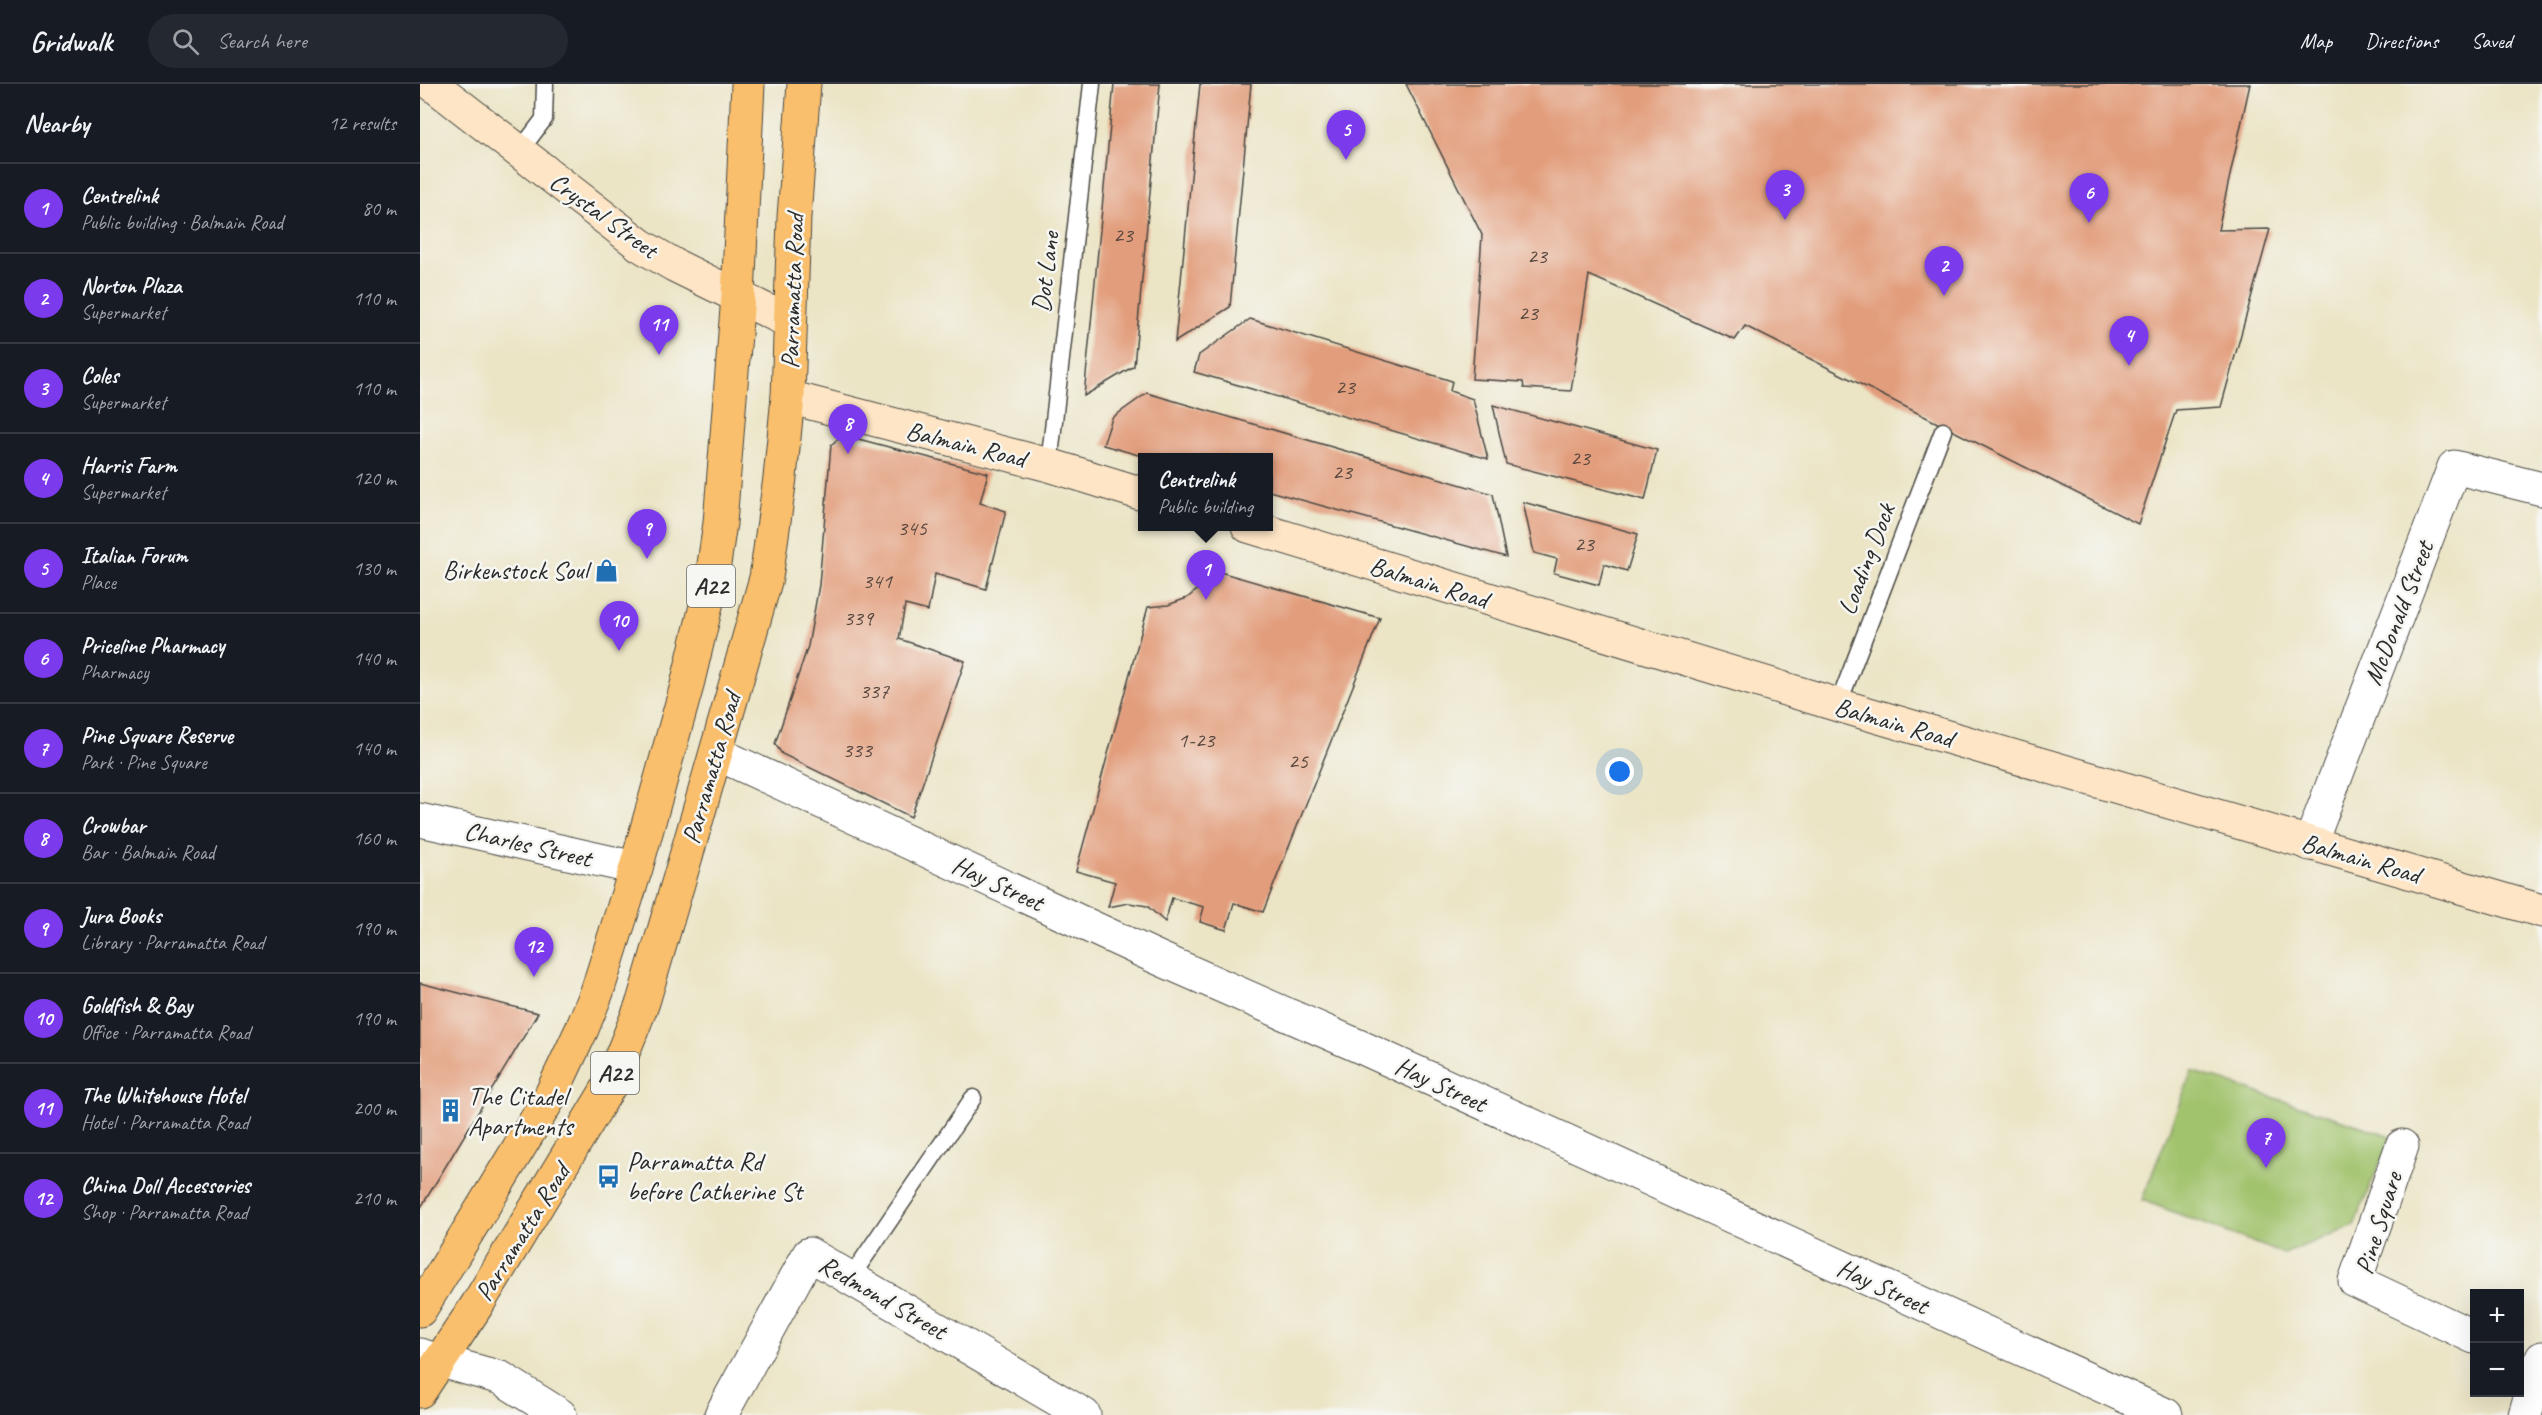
<!DOCTYPE html>
<meta charset="utf-8">
<style>
body{margin:0;font-family:Caveat,sans-serif;background:#242831;color:#f1f3f6}
.controls{position:absolute;right:18px;bottom:18px;display:grid;overflow:hidden;border-radius:0px;box-shadow:0 6px 24px #0002}
.controls button{width:54px;height:54px;display:grid;place-items:center;padding:0;border:0;border-bottom:2px solid #363941;background:#171b24;color:#f1f3f6;font:30px sans-serif}
.you{position:absolute;left:1200px;top:688px;width:21px;height:21px;margin:-15px;border:4px solid #fff;border-radius:50%;background:#1a73e8;box-shadow:0 0 0 9px #1a73e833}
.badge{display:grid;place-items:center;width:39px;height:39px;border-radius:50%;background:#7c3aed;color:#fff;font-size:20px;font-weight:700}
.pin{position:absolute;translate:-50% -50px;filter:drop-shadow(0 2px 3px #0008)}
.pin::after{content:'';position:absolute;top:32px;width:21px;height:18px;background:inherit;clip-path:polygon(0 0,100% 0,50% 100%)}
.popup{position:absolute;left:718px;top:369px;width:135px;height:78px;box-sizing:border-box;display:grid;place-content:center;border-radius:0px;background:#171b24;filter:drop-shadow(0 2px 4px #0005);font-size:20px;white-space:nowrap;color:#9ea1a6}
.popup b{font-size:22px;color:#f1f3f6}
.popup::after{content:'';position:absolute;left:50%;top:100%;margin-left:-12px;border:12px solid transparent;border-top-color:#171b24}
.list{margin:0;padding:0;list-style:none}
h2{display:flex;justify-content:space-between;align-items:center;height:78px;margin:0;padding:0 24px;font-size:26px}
h2 small{font-size:20px;font-weight:400;color:#9ea1a6}
.list li{display:grid;grid-template-columns:39px 1fr auto;gap:18px;align-items:center;box-sizing:border-box;height:90px;padding:0 24px;border-top:2px solid #363941}
.list b{display:block;font-size:22px;white-space:nowrap}
.list p{margin:0;font-size:20px;white-space:nowrap;color:#9ea1a6}
.list em{font-size:20px;font-style:normal;color:#9ea1a6}
.icon{flex:none;width:33px;height:33px;fill:none;stroke:currentColor;stroke-width:2;stroke-linecap:round;stroke-linejoin:round}
.map{position:relative;flex:none;width:2122px;height:1331px;overflow:hidden}
header{display:flex;align-items:center;gap:36px;box-sizing:border-box;height:84px;padding:0 30px;background:#171b24;border-bottom:2px solid #363941}
header strong{font-size:28px}
nav{display:flex;gap:33px;margin-inline-start:auto;font-size:21px}
.search{width:420px;height:54px;background:#242831;display:flex;align-items:center;gap:15px;box-sizing:border-box;padding:0 21px;border-radius:33px;color:#9ea1a6;font-size:22px}
main{display:flex}
aside{flex:1;background:#171b24}
.map>svg:first-child{display:block}
</style>
<header>
<strong>Gridwalk</strong>
<div class="search"><svg class="icon" aria-label="search" viewBox="0 0 24 24"><circle cx="10" cy="10" r="6"/><path d="M15 15l6 6"/></svg>Search here</div>
<nav><a>Map</a><a>Directions</a><a>Saved</a></nav>
</header>
<main>
<aside>
<h2>Nearby<small>12 results</small></h2>
<ul class="list">
<li><span class="badge">1</span><div><b>Centrelink</b><p>Public building · Balmain Road</p></div><em>80 m</em></li>
<li><span class="badge">2</span><div><b>Norton Plaza</b><p>Supermarket</p></div><em>110 m</em></li>
<li><span class="badge">3</span><div><b>Coles</b><p>Supermarket</p></div><em>110 m</em></li>
<li><span class="badge">4</span><div><b>Harris Farm</b><p>Supermarket</p></div><em>120 m</em></li>
<li><span class="badge">5</span><div><b>Italian Forum</b><p>Place</p></div><em>130 m</em></li>
<li><span class="badge">6</span><div><b>Priceline Pharmacy</b><p>Pharmacy</p></div><em>140 m</em></li>
<li><span class="badge">7</span><div><b>Pine Square Reserve</b><p>Park · Pine Square</p></div><em>140 m</em></li>
<li><span class="badge">8</span><div><b>Crowbar</b><p>Bar · Balmain Road</p></div><em>160 m</em></li>
<li><span class="badge">9</span><div><b>Jura Books</b><p>Library · Parramatta Road</p></div><em>190 m</em></li>
<li><span class="badge">10</span><div><b>Goldfish &amp; Bay</b><p>Office · Parramatta Road</p></div><em>190 m</em></li>
<li><span class="badge">11</span><div><b>The Whitehouse Hotel</b><p>Hotel · Parramatta Road</p></div><em>200 m</em></li>
<li><span class="badge">12</span><div><b>China Doll Accessories</b><p>Shop · Parramatta Road</p></div><em>210 m</em></li>
</ul>
</aside>
<div class="map">
<svg width="2122" height="1331" viewBox="0 0 2122 1331">
<rect width="100%" height="100%" fill="#f6f6f2"/>
<filter id="ink" filterUnits="userSpaceOnUse"><feTurbulence type="fractalNoise" baseFrequency=".0167" numOctaves="2"/><feDisplacementMap in="SourceGraphic" scale="12" xChannelSelector="R" yChannelSelector="G"/><feConvolveMatrix kernelMatrix="1 2 1 2 8 2 1 2 1" color-interpolation-filters="sRGB"/></filter>
<filter id="wash" filterUnits="userSpaceOnUse"><feTurbulence type="fractalNoise" baseFrequency=".008" numOctaves="4" result="noise"/><feDisplacementMap in="SourceGraphic" scale="24" xChannelSelector="R" yChannelSelector="G"/><feGaussianBlur stdDeviation="1.35" result="paint"/><feColorMatrix in="noise" values="0 0 0 0 0 0 0 0 0 0 0 0 0 0 0 0 0 1.4 0 .05"/><feComposite in="paint" operator="in"/></filter>
<g filter="url(#wash)">
<rect width="100%" height="100%" fill="#ebe4c5"/>
<path fill="#a2c36d" stroke="#66774c" stroke-width="1.5" d="M1772,987l199,65 -37,89 -70,29 -142,-54z"/>
<g id="blocks">
<path fill="#e29d7c" d="M694,0h46l-26,282 -50,30z
M780,0h51l-21,223 -55,35z
M986,0h844l-32,146 52,-1 -49,178 -45,3 -38,114 -393,-198 -10,14 -146,-65 -18,116 -47,-3 -1,-6 -51,-3 10,-144z
M830,235l202,62 -2,10 23,8 15,60 -294,-87 5,-17z
M727,309l346,101 13,63 -237,-66v-33h-120l-46,-13 9,-27z
M1073,321l164,45 -12,50 -139,-36z
M423,351l145,38 -8,30 26,8 -20,78 -51,-15 -7,37 -23,-6 -6,34 66,22 -54,156 -129,-63 -7,-10 33,-98 11,-61 12,-140z
M1103,418l115,32 -11,37 -23,-7 -5,21 -45,-12 3,-14 -23,-6z
M793,486l167,48 -117,294 -29,-9 -8,27 -26,-8 4,-15 -32,-9 -7,24 -18,-16 -18,-3 -21,4 7,-25 -39,-11 72,-264 20,-2 19,-7 15,-12z
M0,899l118,30 -118,196z"/>
</g>
</g>
<g filter="url(#ink)">
<use href="#blocks" fill-opacity="0" stroke="#484742" stroke-width="1.5"/>
<g fill="none" stroke-linecap="round" stroke-linejoin="round">
<defs>
<path id="lane" d="M99,68l25,-33 1,-35
M629,381l43,-381
M1418,621l105,-274
M431,1193l122,-179"/>
<path id="street" d="M296,669l440,204 207,91 803,367
M0,736l216,48
M1890,760l144,-377 88,22
M1982,1062l-47,135 119,56
M0,1271l81,23 59,37
M301,1331l88,-161 275,161
M2105,1331l17,-57"/>
<path id="secondary" d="M12,0l208,161 34,20 116,57
M368,313l261,68 94,29
M828,442l590,179 704,206"/>
<path id="highway" d="M0,1226l130,-213 32,-68 15,-37 39,-124 50,-179 25,-104 9,-62 18,-227 10,-212
M0,1307l57,-86 133,-220 33,-83 46,-156 77,-268 14,-100 8,-81 6,-180 10,-133"/>
</defs>
<use href="#lane" stroke="#484742" stroke-width="19"/>
<use href="#street" stroke="#484742" stroke-width="35"/>
<use href="#secondary" stroke="#484742" stroke-width="35"/>
<use href="#highway" stroke="#484742" stroke-width="35"/>
<use href="#lane" stroke="#fff" stroke-width="16"/>
<use href="#street" stroke="#fff" stroke-width="33"/>
<use href="#secondary" stroke="#fde5c5" stroke-width="33"/>
<use href="#highway" stroke="#f9bf6d" stroke-width="33"/>
</g>
</g>
<defs>
<symbol id="shop-bare" viewBox="-9 -9 18 18"><path d="M-5-2.5h2.3a2.7 3.5 0 0 1 5.4 0H5L5.5 6h-11ZM-1.5-2.5h3a1.5 2.3 0 0 0-3 0Z" fill="#1f6fb2" stroke="#f6f6f2" stroke-width="2.5" paint-order="stroke"/></symbol>
<symbol id="building-bare" viewBox="-9 -9 18 18"><path d="M-4-6H4V6H1V3H-1V6H-4ZM-2.5-4.3h1.7v1.8h-1.7ZM.8-4.3h1.7v1.8H.8ZM-2.5-1h1.7V.8h-1.7ZM.8-1h1.7V.8H.8Z" fill="#1f6fb2" stroke="#f6f6f2" stroke-width="2.5" paint-order="stroke"/></symbol>
<symbol id="bus-bare" viewBox="-9 -9 18 18"><path d="M-5-6H5V4H4V6H2V4H-2V6H-4V4H-5ZM-3.5-4V0h7V-4ZM-3.5 1.2v1.5H-2V1.2ZM2 1.2v1.5H3.5V1.2Z" fill="#1f6fb2" stroke="#f6f6f2" stroke-width="2.5" paint-order="stroke"/></symbol>
</defs>
<g fill-rule="evenodd">
<use href="#shop-bare" x="170" y="470" width="33" height="33"/>
<use href="#building-bare" x="14" y="1010" width="33" height="33"/>
<use href="#bus-bare" x="172" y="1076" width="33" height="33"/>
</g>
<g text-anchor="middle" stroke-width="5" stroke-linejoin="round" paint-order="stroke">
<g font-size="22" fill="#59483f">
<text x="703" y="158">23</text>
<text x="1117" y="179">23</text>
<text x="1108" y="236">23</text>
<text x="925" y="310">23</text>
<text x="1160" y="381">23</text>
<text x="922" y="395">23</text>
<text x="492" y="451">345</text>
<text x="1164" y="467">23</text>
<text x="457" y="504">341</text>
<text x="438" y="541">339</text>
<text x="454" y="614">337</text>
<text x="776" y="663">1-23</text>
<text x="437" y="673">333</text>
<text x="878" y="684">25</text>
</g>
<g fill="#f6f6f2" stroke="#686867" stroke-width="1.5">
<rect x="267" y="481" width="48" height="42" rx="4.5"/>
<rect x="171" y="968" width="48" height="42" rx="4.5"/>
</g>
<g font-size="24" font-weight="bold" fill="#2b2b2b">
<text x="291" y="510">A22</text>
<text x="195" y="997">A22</text>
</g>
<g font-size="26" fill="#2b2b2b" stroke="#f6f6f2">
<text transform="translate(184 131) rotate(36)" y="9">Crystal Street</text>
<text transform="translate(625 188) rotate(-83)" y="9">Dot Lane</text>
<text transform="translate(372 207) rotate(-88)" y="9">Parramatta Road</text>
<text transform="translate(546 360) rotate(14)" y="9">Balmain Road</text>
<text transform="translate(1446 475) rotate(-69)" y="9">Loading Dock</text>
<text transform="translate(1009 498) rotate(17)" y="9">Balmain Road</text>
<text transform="translate(1978 529) rotate(-69)" y="9">McDonald Street</text>
<text transform="translate(1474 638) rotate(16)" y="9">Balmain Road</text>
<text transform="translate(291 684) rotate(-74)" y="9">Parramatta Road</text>
<text transform="translate(108 760) rotate(13)" y="9">Charles Street</text>
<text transform="translate(1941 774) rotate(16)" y="9">Balmain Road</text>
<text transform="translate(578 799) rotate(25)" y="9">Hay Street</text>
<text transform="translate(1021 1000) rotate(25)" y="9">Hay Street</text>
<text transform="translate(1958 1139) rotate(-73)" y="9">Pine Square</text>
<text transform="translate(102 1148) rotate(-58)" y="9">Parramatta Road</text>
<text transform="translate(1463 1202) rotate(25)" y="9">Hay Street</text>
<text transform="translate(463 1213) rotate(30)" y="9">Redmond Street</text>
</g>
<g font-size="26" fill="#2b2b2b" stroke="#f6f6f2" text-anchor="start">
<text x="168" y="495" text-anchor="end">Birkenstock Soul</text>
<text x="48" y="1021">The Citadel<tspan x="48" dy="30">Apartments</tspan></text>
<text x="207" y="1086">Parramatta Rd<tspan x="207" dy="30">before Catherine St</tspan></text>
</g>
</g>
</svg>
<div class="controls">
<button>+</button>
<button>−</button>
</div>
<div class="you"></div>
<div class="pin badge" style="left:786px;top:516px">1</div>
<div class="popup"><b>Centrelink</b>Public building</div>
<div class="pin badge" style="left:1524px;top:212px">2</div>
<div class="pin badge" style="left:1365px;top:136px">3</div>
<div class="pin badge" style="left:1709px;top:282px">4</div>
<div class="pin badge" style="left:926px;top:76px">5</div>
<div class="pin badge" style="left:1669px;top:139px">6</div>
<div class="pin badge" style="left:1846px;top:1084px">7</div>
<div class="pin badge" style="left:428px;top:370px">8</div>
<div class="pin badge" style="left:227px;top:475px">9</div>
<div class="pin badge" style="left:199px;top:567px">10</div>
<div class="pin badge" style="left:239px;top:271px">11</div>
<div class="pin badge" style="left:114px;top:893px">12</div>
</div>
</main>
